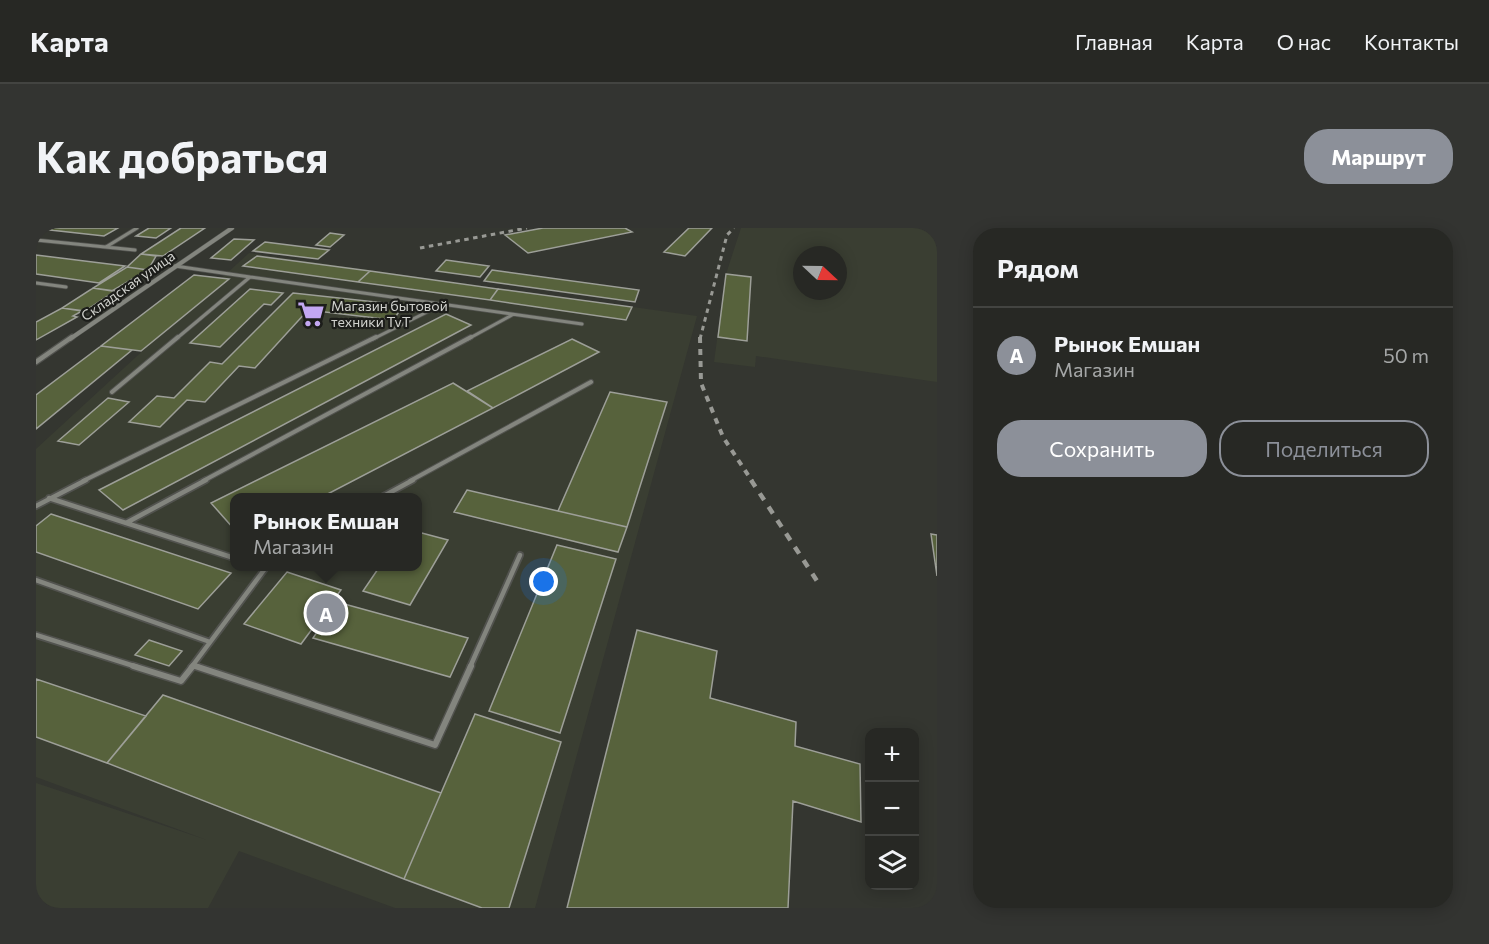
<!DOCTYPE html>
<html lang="ru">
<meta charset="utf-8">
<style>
body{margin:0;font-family:Commissioner,sans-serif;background:#333431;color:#f1f3f6}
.controls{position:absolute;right:18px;bottom:18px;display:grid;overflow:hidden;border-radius:12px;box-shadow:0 3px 15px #0003}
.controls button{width:54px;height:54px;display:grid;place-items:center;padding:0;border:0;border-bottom:2px solid #434441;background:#272824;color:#f1f3f6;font:30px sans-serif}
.compass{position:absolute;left:757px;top:18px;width:54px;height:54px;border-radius:50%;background:#272824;box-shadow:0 3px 15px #0003;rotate:112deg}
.you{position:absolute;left:508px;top:354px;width:21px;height:21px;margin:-15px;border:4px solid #fff;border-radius:50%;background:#1a73e8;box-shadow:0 0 0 9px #1a73e833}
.badge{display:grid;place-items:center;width:39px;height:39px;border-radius:50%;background:#8c9099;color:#fff;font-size:20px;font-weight:700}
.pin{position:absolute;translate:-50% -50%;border:3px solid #fff;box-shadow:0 2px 6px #0006}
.popup{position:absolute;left:194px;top:265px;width:192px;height:78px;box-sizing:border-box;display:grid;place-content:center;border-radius:12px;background:#272824;filter:drop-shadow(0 2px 4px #0005);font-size:20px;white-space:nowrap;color:#a4a6a6}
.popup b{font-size:22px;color:#f1f3f6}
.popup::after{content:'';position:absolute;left:50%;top:100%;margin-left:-12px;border:12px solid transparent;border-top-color:#272824}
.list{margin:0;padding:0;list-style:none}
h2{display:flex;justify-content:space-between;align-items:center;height:78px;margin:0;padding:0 24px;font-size:26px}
h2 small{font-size:20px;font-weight:400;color:#a4a6a6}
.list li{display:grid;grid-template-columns:39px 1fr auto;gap:18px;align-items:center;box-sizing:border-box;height:96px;padding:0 24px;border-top:2px solid #434441}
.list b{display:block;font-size:22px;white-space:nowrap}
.list p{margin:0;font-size:20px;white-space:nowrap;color:#a4a6a6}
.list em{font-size:20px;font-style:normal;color:#a4a6a6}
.actions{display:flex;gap:12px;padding:18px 24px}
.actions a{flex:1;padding:14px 0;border:2px solid #8c9099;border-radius:24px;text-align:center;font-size:21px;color:#8c9099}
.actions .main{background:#8c9099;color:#fff}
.icon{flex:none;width:33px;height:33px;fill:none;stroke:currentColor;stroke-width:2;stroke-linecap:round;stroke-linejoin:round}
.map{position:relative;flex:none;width:901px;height:680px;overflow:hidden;border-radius:24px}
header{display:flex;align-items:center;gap:36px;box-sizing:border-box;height:84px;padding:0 30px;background:#272824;border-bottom:2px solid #434441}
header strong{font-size:28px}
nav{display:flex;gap:33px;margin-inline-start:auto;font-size:21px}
.intro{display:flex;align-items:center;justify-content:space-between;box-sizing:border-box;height:144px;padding:0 36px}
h1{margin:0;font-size:42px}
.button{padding:15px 27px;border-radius:24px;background:#8c9099;color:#fff;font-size:21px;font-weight:700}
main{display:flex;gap:36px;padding:0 36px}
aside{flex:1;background:#272824;border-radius:24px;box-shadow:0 3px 15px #0003}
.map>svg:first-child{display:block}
</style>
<header>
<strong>Карта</strong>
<nav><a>Главная</a><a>Карта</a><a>О нас</a><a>Контакты</a></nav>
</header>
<div class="intro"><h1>Как добраться</h1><a class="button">Маршрут</a></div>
<main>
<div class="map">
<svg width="901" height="680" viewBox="0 0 901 680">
<rect width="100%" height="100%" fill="#343630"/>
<path fill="#3a3e32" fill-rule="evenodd" d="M705,0h196v154l-181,-26 -1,11 -41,-5 12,-88zM766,27h36v36h-36z
M213,25l448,63 -162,592h-140l-156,-57 -31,57h-172v-125l171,57 -171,-63v-328zM198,270h184v68h-184z"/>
<path fill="#57623c" stroke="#9d9f98" stroke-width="1.5" d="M18,0h64l-14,8 -54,-6z
M113,0h22l-15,10 -20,-2z
M145,0h24l-42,28 -22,-2z
M507,0h82l7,4 -104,21 -23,-18z
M653,0h23l-27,28 -21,-4z
M294,5l14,2 -14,12 -14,-2z
M198,11l20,1 -23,20 -20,-2z
M229,14l64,8 -11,9 -65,-8z
M105,26l15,2 -8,14 -21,-3z
M0,27l89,11 -26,17 -63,-9z
M221,28l113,15 -12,11 -115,-16z
M410,32l43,6 -9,11 -44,-6z
M91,39l21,3 -36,21 -19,-3z
M456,42l147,20 -4,12 -151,-21z
M334,43l128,18 -8,11 -132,-18z
M690,46l25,3 -4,64 -29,-4z
M158,47l35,4 -88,72 -40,-5z
M57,60l22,3 -30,20 -23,-3z
M214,61l33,4 -12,12 -7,-1 -44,43 -30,-4z
M462,61l134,18 -6,13 -136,-20z
M257,65l111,12 -11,15 -85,-10 -53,58 -16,-2 -34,36 -18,-2 -27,27 -31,-5 28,-26 17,2 36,-36 12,2z
M26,80l20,3 -9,5 4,1 -41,23v-18z
M410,86l25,11 -348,185 -24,-20z
M536,111l27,13 -106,56 -26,-17z
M65,118l31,4 -96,79v-34z
M417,155l40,25 -173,90h-86v31l-23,-26z
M574,164l57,10 -40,125 -69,-16z
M72,170l21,4 -50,43 -21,-4z
M431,262l91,21 69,16 -9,25 -164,-40z
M15,286l180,59 -33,36 -162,-57v-26z
M382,304l30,8 -38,65 -47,-14 17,-25h38z
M895,306l6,1v41z
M521,317l59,14 -56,174 -71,-22z
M251,344l54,18 -40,54 -57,-20z
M301,374l131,36 -18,39 -137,-39z
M601,402l80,21 -7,47 86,24 -1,24 65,18 1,58 -68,-21 -5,107h-221z
M113,412l33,11 -13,15 -34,-11z
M0,451l110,37 -39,47 -71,-26z
M127,467l278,98 -37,86 -297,-116z
M439,486l86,28 -52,166h-27l-78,-29z"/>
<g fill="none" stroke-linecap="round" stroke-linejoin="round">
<defs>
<path id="lane-far3" d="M0,12l99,10
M70,19l31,-19
M139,38l75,11
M0,55l30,4
M140,111l74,-62 332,47
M337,111l66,-33
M432,111l44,-24"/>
<path id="lane-far2" d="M76,164l66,-55
M47,253l293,-144
M167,253l268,-144
M374,253l181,-99"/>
<path id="lane-far1" d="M13,270l185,60
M344,270l33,-18
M0,278l50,-26
M90,295l80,-43
M0,352l174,62
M0,407l101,32
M157,437l74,-99
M155,439l2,-2 6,2
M434,439l50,-112"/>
<path id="lane" d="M97,438l48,15 12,-15
M159,438l240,79 36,-79"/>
<path id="street-far1" d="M34,111l162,-111"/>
<path id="street" d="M0,134l36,-25"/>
</defs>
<use href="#lane-far3" stroke="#52534f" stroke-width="4.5"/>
<use href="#lane-far2" stroke="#52534f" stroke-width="6"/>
<use href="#lane-far1" stroke="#52534f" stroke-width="8"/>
<use href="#lane" stroke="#52534f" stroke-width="9"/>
<use href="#street-far1" stroke="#52534f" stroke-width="5"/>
<use href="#street" stroke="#52534f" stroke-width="7"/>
<use href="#lane-far3" stroke="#83857e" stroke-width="3"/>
<use href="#lane-far2" stroke="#83857e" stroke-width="4"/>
<use href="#lane-far1" stroke="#83857e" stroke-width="4.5"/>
<use href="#lane" stroke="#83857e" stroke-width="6"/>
<use href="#street-far1" stroke="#83857e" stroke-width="4"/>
<use href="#street" stroke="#83857e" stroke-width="4.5"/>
<path stroke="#989994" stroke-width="3" stroke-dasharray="4.5 4.5" stroke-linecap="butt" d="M384,20l107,-20
M664,111l27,-104 7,-7"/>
<path stroke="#989994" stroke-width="4" stroke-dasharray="6 6" stroke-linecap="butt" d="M664,109l1,46 22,54 29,44"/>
<path stroke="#989994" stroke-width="4.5" stroke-dasharray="8 8" stroke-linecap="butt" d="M715,252l70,107"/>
</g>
<defs>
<symbol id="supermarket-bare" viewBox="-9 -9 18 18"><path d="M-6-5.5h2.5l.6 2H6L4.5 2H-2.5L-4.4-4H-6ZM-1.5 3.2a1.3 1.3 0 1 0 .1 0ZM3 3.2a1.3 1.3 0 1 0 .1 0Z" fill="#c3a7f2" stroke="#1c1d1a" stroke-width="2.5" paint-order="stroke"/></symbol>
</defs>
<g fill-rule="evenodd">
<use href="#supermarket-bare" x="256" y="67" width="38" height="38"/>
</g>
<g text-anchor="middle" stroke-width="4.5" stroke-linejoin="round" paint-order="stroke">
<g font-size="14" fill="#d1d2ce" stroke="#1c1d1a">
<text transform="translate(92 58) rotate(-35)" y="5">Складская улица</text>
</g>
<g font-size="14" fill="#d1d2ce" stroke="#1c1d1a" text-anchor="start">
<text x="295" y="83">Магазин бытовой<tspan x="295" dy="16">техники TvT</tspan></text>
</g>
</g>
</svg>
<div class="controls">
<button>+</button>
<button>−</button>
<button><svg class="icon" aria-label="layers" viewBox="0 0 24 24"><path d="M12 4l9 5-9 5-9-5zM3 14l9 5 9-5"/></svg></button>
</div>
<svg class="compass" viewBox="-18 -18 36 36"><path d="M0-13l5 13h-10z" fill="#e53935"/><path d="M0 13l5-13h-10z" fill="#a4a6a6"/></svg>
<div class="you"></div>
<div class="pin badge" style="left:290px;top:385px">A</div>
<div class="popup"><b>Рынок Емшан</b>Магазин</div>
</div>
<aside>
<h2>Рядом<small></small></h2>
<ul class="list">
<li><span class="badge">A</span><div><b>Рынок Емшан</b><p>Магазин</p></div><em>50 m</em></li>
</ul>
<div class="actions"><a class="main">Сохранить</a><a>Поделиться</a></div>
</aside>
</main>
